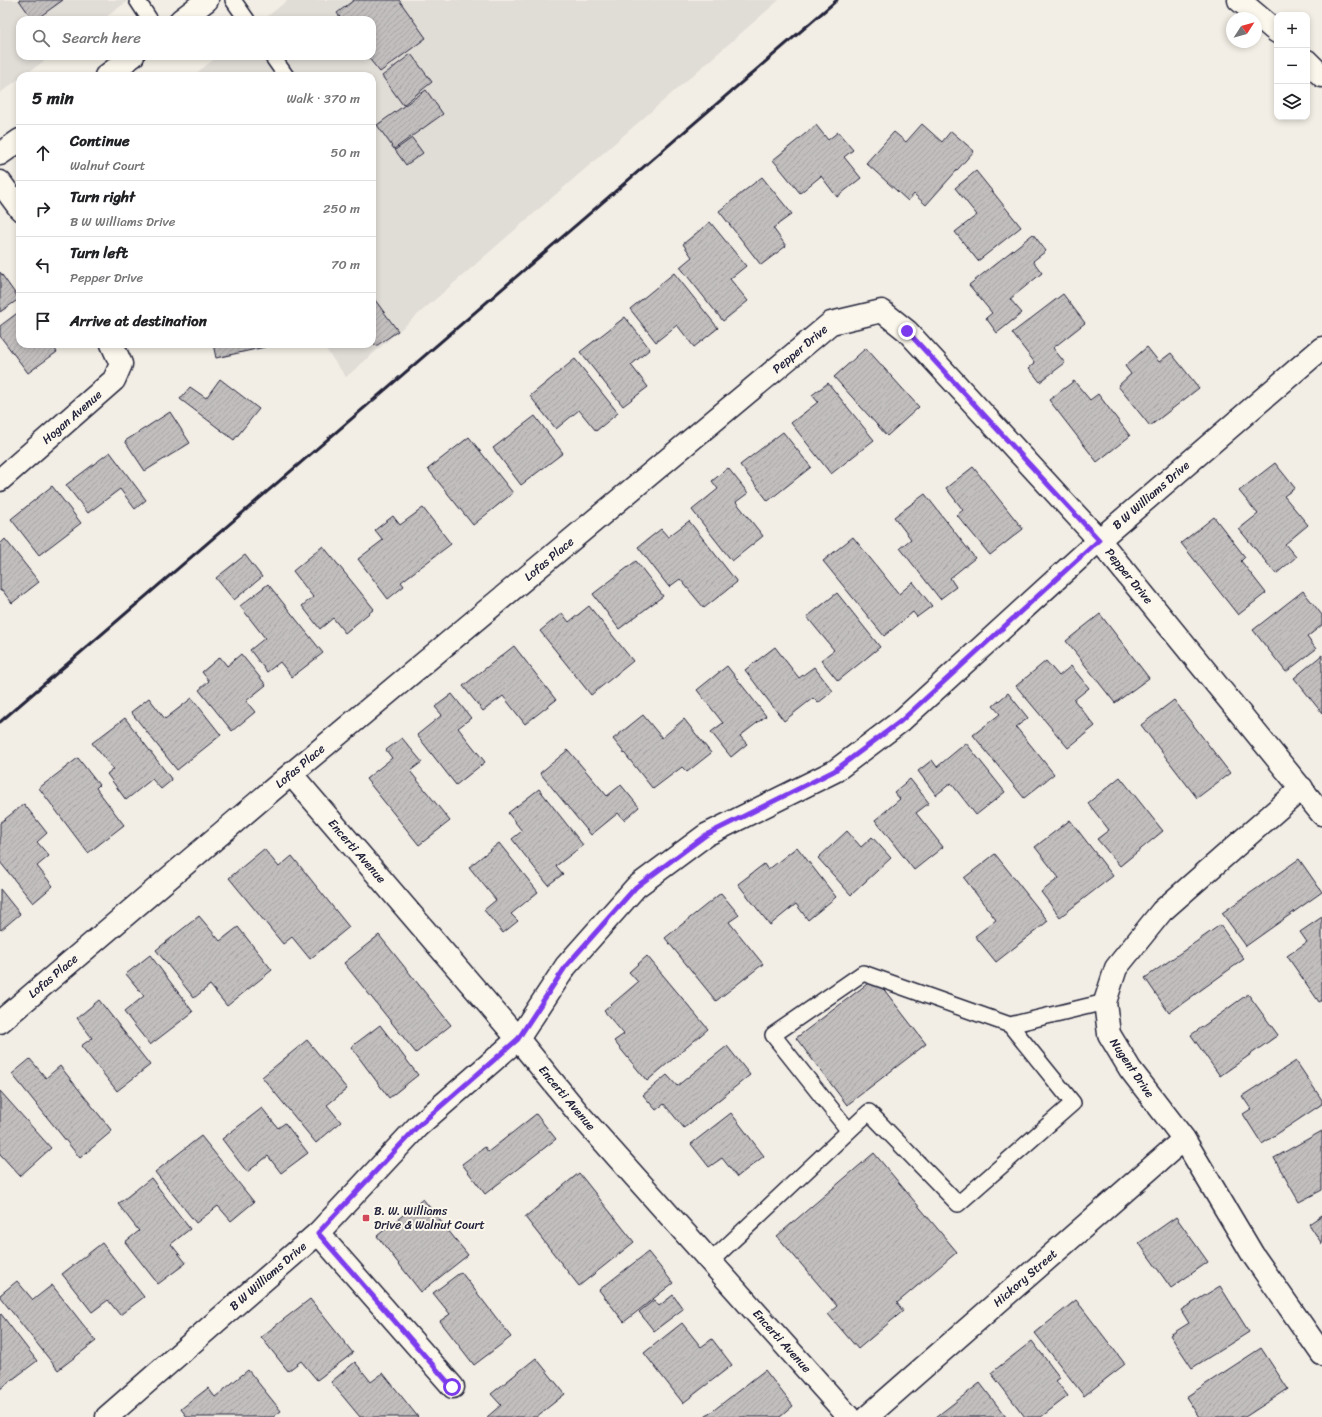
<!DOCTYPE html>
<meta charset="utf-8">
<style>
body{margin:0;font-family:Sriracha,sans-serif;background:#f2f2f2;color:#202124}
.controls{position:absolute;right:12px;top:12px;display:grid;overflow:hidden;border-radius:8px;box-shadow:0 2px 6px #0003}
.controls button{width:36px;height:36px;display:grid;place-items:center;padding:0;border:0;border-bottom:1px solid #e0e0e0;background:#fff;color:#202124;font:20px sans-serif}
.compass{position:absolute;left:1226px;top:12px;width:36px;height:36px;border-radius:50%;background:#fff;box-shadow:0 2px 6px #0003;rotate:54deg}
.stop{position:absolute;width:12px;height:12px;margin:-9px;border:3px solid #7c3aed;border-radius:50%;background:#fff}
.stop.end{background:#7c3aed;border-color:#fff;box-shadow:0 1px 4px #0008}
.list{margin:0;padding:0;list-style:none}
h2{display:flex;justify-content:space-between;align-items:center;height:52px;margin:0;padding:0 16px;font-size:17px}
h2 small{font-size:13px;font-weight:400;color:#757577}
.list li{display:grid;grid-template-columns:26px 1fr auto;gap:12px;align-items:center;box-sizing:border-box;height:56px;padding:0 16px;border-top:1px solid #e0e0e0}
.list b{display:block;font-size:15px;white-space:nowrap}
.list p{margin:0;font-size:13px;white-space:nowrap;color:#757577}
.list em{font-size:13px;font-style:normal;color:#757577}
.icon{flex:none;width:22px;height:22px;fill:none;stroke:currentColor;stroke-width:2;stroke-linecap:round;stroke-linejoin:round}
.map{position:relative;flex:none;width:1322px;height:1417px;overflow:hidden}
.search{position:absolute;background:#fff;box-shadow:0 2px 6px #0003;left:16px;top:16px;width:360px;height:44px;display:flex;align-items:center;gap:10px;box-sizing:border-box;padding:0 14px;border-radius:12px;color:#757577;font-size:15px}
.panel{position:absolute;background:#fff;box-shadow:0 2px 6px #0003;left:16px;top:72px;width:360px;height:276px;border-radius:12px}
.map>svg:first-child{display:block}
</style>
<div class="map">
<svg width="1322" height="1417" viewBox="0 0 1322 1417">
<defs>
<pattern id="building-hatch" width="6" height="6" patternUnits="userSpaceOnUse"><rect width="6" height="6" fill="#c2bebe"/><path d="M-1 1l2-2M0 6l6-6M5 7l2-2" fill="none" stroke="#a6a3a4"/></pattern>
</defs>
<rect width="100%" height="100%" fill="#f2eee5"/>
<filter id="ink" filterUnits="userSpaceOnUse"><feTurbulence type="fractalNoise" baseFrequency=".025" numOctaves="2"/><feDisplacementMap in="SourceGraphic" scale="8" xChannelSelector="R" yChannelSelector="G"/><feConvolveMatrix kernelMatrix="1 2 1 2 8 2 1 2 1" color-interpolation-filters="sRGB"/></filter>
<g filter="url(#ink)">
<path fill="#e0dcd6" d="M0,0h129l-27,20h-82v36h31l-28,20h-3v2l-20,15z
M288,0h491l-433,377 -24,-33h50v-268h-179l25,-20h154v-36h-109z"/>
<path fill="url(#building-hatch)" stroke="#22223b" d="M19,0h44l-28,20h-2z
M354,0h45l27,38 -46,34 -13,-16h5v-36h-30l-5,-7z
M411,54l21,28 -29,23 -21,-29z
M426,90l17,24 -49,35 -17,-24z
M922,124l20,18 9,-11 23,20 -48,54 -12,-11 -6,7 -42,-38 28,-31 12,10z
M816,125l12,15 10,-8 15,18 -9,7 17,21 -24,19 -16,-21 -21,17 -27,-33z
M412,138l11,15 -17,12 -11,-15z
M976,171l45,56 -43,34 -23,-29 22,-17 -22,-27z
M762,177l30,37 -19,14 13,18 -25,19 -42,-54z
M710,222l36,44 -16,13 18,22 -25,20 -43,-54 12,-10 -9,-13z
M1033,234l13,17 -13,10 9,12 -32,26 12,14 -25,20 -11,-15 6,-5 -23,-28z
M0,272l19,27 -19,13z
M674,273l44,55 -24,19 -17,-22 -21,17 -26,-33z
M1063,294l22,29 -32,25 12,15 -25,19 -11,-14 6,-5 -23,-30z
M372,296l26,35 -22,15 -4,-5z
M20,311v33h31l6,8 -29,21 -28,-37v-10z
M625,317l25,32 -19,16 17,22 -25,19 -43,-54z
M213,344h51l1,3 -49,11z
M1147,347l12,15 12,-9 28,35 -49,38 -32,-40 13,-12 -6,-8z
M866,348l53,59 -32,29 -53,-59z
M575,359l43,54 -22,18 -17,-21 -23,19 -26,-33z
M220,379l39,30 -25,31 -54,-41 10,-12 16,11z
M1074,381l16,19 8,-6 32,42 -33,26 -48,-62z
M828,383l46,57 -43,34 -40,-51 27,-21 -6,-7z
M170,412l20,31 -45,28 -20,-30z
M535,416l28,37 -42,32 -28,-37z
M783,432l28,35 -43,34 -28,-36z
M469,437l44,56 -40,32 -45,-56z
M110,452l36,48 -11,9 -15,-20 -32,24 -22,-28z
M1275,463l20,25 -11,8 24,29 -23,19 11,13 -20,17 -37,-45 19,-15 -19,-23z
M973,467l50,62 -33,26 -33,-40 6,-5 -17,-22z
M728,468l20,25 -12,9 27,34 -31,25 -40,-51 26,-21 -6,-8z
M52,486l29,37 -42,32 -28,-36z
M925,494l50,64 -25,20 6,9 -16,12 -40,-51 11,-9 -17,-22z
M423,508l28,36 -50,38 3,4 -16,13 -30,-40 25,-19 -8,-10 18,-14 7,9z
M1214,517l31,40 -4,4 25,32 -28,22 -57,-72z
M689,521l48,61 -33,26 -24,-29 -11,8 -31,-40 23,-18 7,8z
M853,537l46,57 14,-12 19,24 -15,11 -4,-5 -29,24 -61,-75z
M5,539l34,43 -27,21 -10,-13 -2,1v-47z
M323,546l51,63 -29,24 -12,-15 -13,11 -18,-23 11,-9 -20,-26z
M245,555l17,22 -28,23 -18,-22z
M636,561l27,35 -44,33 -26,-35z
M268,584l55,69 -31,24 -12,-15 -13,10 -17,-22 15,-12 -25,-32z
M1303,591l19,24v10l-15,12 9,12 -30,23 -33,-42z
M837,593l43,54 -42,34 -17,-21 13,-10 -27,-33z
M589,606l44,55 -42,34 -51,-64 22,-18 7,9z
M1100,614l49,64 -34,25 -49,-62z
M514,646l42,54 -31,24 -22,-28 -20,15 -20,-25z
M775,647l24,31 15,-11 19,24 -15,12 -5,-5 -29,23 -39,-51z
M241,654l25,31 -20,16 9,11 -23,19 -33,-41 10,-9 -7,-9 18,-15 7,9z
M1322,655v58l-28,-35z
M1046,661l13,15 12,-10 18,22 -15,12 21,26 -27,22 -52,-62z
M727,666l39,50 -26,20 7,8 -16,13 -20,-25 12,-9 -26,-33z
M1008,693l20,25 -12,9 38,47 -30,24 -51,-63 27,-21 -7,-8z
M452,694l19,24 -13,10 27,34 -29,23 -39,-50 25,-20 -7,-8z
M149,698l16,21 27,-21 29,37 -44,35 -46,-58z
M1174,700l56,73 -33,25 -56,-73z
M643,715l19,23 22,-19 27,34 -24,19 -5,-5 -29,22 -40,-50z
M125,718l47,62 -11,9 -9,-10 -26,21 -19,-26 6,-5 -21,-26z
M402,738l20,24 -12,9 40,50 -31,24 -53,-66 26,-21 -6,-8z
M966,743l39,49 -29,23 -25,-32 -15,12 -18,-24 14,-11 5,7z
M568,750l39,46 14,-11 18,22 -15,13 -6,-7 -27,22 -51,-62z
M78,758l21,27 -3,3 28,37 -36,28 -49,-65z
M1120,777l43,54 -43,35 -23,-27 12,-9 -21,-27z
M910,779l19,24 -13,10 27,34 -29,23 -39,-50 25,-21 -6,-7z
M539,789l44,56 -27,21 7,8 -15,11 -36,-46 10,-8 -14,-18z
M24,804l23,29 -10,9 12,14 -12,10 16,20 -20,17 -33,-41v-39z
M1070,820l43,56 -53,41 -19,-25 18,-14 -24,-31z
M847,831l14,16 11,-10 19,21 -40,37 -33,-37z
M499,843l39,49 -27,22 7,7 -15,12 -19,-23 12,-10 -27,-33z
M797,847l39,50 -28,23 -12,-16 -26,21 -32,-41 26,-20 4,6z
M264,849l15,18 13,-11 57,71 -39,32 -18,-22 -9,7 -54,-66z
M995,854l53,67 -52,41 -21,-26 21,-16 -32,-42z
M1299,859l23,33 -76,54 -24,-33z
M0,889l20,25 -19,16 -1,-1z
M721,893l18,22 -10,7 34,42 -47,37 -51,-63z
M199,916l21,25 18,-14 34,43 -45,36 -17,-21 -16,13 -38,-48z
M1322,917v83l-3,2 -32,-46 20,-14 -7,-10z
M1220,925l24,34 -75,54 -24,-35z
M379,935l72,90 -35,28 -72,-90z
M150,955l43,57 -43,33 -26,-33 20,-16 -18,-22z
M647,956l61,73 -61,52 -33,-40 10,-7 -20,-23 34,-29 -9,-10z
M875,978l51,66 -79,61 -51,-67z
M1248,994l30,41 -58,41 -29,-41z
M99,1000l51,65 -33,26 -36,-45 11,-8 -15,-20z
M380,1025l38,50 -29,23 -38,-51z
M307,1040l40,49 -20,16 14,17 -25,21 -54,-66z
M727,1046l23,29 -66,53 -20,-24 -8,6 -13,-15 24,-20 10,11z
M30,1059l16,19 14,-12 52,65 -32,27 -68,-84z
M1296,1061l26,39v4l-60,40 -19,-30 8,-5 -9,-13z
M0,1091l51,57 -31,28 -20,-22z
M262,1108l16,20 7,-5 23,30 -27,20 -13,-17 -21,16 -25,-33z
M731,1113l33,43 -27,21 -15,-19 -13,9 -18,-23z
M536,1114l20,25 -71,55 -23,-30 23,-17 3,5z
M1322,1131v59l-23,12 -25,-44z
M201,1136l53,66 -23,19 -13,-15 -22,17 -41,-51z
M874,1153l83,99 -60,51 6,8 -45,38 -30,-35 9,-8 -60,-70z
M579,1173l55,69 -55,44 -54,-69z
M151,1178l39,51 -19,15 15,19 -28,21 -33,-42 14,-11 -21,-27z
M423,1199l45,56 -47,37 -44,-56z
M1322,1215v29l-13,-20z
M1176,1217l32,45 -37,26 -32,-45z
M102,1243l42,54 -24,18 -12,-15 -16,12 -30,-38z
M648,1252l25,31 -49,39 -25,-32z
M461,1272l50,65 -37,28 -34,-44 10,-7 -17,-21z
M17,1281l16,19 19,-15 44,56 -38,29 -58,-73v-2z
M1220,1286l29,46 -57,36 -22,-33 19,-12 -8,-13z
M673,1295l10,14 -29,22 -15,-19 15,-12 5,6z
M310,1299l43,54 -36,27 -16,-19 -13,10 -27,-34z
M1076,1300l49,64 -41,32 -49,-63z
M1,1314l36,47 -37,28v-74z
M682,1323l19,24 11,-8 20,26 -49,38 -39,-50z
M1032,1341l28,37 -4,3 12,15 -27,21h-16l-34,-44z
M1261,1348l27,41 -43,28h-46l-13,-20z
M536,1358l29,36 -29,23h-49l14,-12 -10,-11z
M355,1362l16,20 12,-9 35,44h-58l-29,-35z
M248,1370l33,41 -8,6h-86l-6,-8 27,-21 7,9z
M765,1370l28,36 -13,11h-75z
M980,1383l26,34h-70z"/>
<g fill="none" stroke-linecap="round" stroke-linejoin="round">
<defs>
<path id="lane" d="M137,0l13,20
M233,0l14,20
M272,56l14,20
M849,1131l-76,-96 90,-62 147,52
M711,1261l158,-149 89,92 115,-101 -63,-78 95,-23"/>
<path id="street" d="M0,182l20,27
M0,480l114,-100 7,-16 -9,-20
M291,774l227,265 61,75 270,303
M1302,788l-140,123 -46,57 -11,34 4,32 21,35 54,70 69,116 69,99
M0,1022l291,-248 540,-451 51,-12 25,20 192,209 223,274
M318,1233l135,154
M867,1417l317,-278"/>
<path id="secondary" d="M1239,0l38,32
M181,20l26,-20
M1307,61l15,15
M106,76l27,-20
M0,154l20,-14
M107,1417l211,-184 100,-107 100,-87 48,-73 70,-79 70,-52 129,-64 66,-50 198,-181 223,-192"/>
</defs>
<use href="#lane" stroke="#22223b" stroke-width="18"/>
<use href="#street" stroke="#22223b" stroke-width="25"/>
<use href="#secondary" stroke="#22223b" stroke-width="25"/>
<use href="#lane" stroke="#fbf7ec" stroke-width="15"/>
<use href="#street" stroke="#fbf7ec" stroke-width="22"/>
<use href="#secondary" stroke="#fbf7ec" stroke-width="22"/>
<path stroke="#22223b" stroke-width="3" d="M0,722l837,-722"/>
</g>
</g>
<g fill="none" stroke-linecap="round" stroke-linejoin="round" filter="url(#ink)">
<path stroke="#7c3aed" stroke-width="5" d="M452,1387l-134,-154 100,-107 100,-87 48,-73 70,-79 70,-52 128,-64 67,-50 198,-181 -192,-209"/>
</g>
<rect fill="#d1495b" stroke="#fbf7ec" stroke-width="1.5" x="362" y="1214" width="8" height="8" rx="2"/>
<g text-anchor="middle" stroke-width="4" stroke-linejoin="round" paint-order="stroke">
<g font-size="12" fill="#22223b" stroke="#fbf7ec">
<text transform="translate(800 349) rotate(-40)" y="4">Pepper Drive</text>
<text transform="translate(72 417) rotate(-41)" y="4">Hogan Avenue</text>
<text transform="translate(1151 495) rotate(-41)" y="4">B W Williams Drive</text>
<text transform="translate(549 559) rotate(-40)" y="4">Lofas Place</text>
<text transform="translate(1129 576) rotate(51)" y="4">Pepper Drive</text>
<text transform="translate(300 766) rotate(-40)" y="4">Lofas Place</text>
<text transform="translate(357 851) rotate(49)" y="4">Encerti Avenue</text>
<text transform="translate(53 976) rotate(-40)" y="4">Lofas Place</text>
<text transform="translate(1132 1068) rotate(56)" y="4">Nugent Drive</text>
<text transform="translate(567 1098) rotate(50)" y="4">Encerti Avenue</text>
<text transform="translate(268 1276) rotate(-41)" y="4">B W Williams Drive</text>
<text transform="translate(1025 1278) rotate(-41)" y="4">Hickory Street</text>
<text transform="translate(782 1341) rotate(48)" y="4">Encerti Avenue</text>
</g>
<g font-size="12" fill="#22223b" stroke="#fbf7ec" text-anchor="start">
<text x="374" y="1215">B. W. Williams<tspan x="374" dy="14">Drive &amp; Walnut Court</tspan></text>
</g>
</g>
</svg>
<div class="controls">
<button>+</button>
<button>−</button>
<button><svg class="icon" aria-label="layers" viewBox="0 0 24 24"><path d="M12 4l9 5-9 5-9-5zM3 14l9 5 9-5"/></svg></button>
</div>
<svg class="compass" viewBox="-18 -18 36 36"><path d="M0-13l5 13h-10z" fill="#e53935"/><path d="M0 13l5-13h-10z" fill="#757577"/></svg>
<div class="stop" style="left:452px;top:1387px"></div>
<div class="stop end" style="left:907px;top:331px"></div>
<div class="search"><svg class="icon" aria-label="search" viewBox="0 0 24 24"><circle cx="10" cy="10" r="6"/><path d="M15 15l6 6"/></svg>Search here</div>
<section class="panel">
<h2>5 min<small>Walk · 370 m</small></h2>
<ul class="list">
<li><svg class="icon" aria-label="ahead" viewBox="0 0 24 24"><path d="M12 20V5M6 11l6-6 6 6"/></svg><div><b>Continue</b><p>Walnut Court</p></div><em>50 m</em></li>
<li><svg class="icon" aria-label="right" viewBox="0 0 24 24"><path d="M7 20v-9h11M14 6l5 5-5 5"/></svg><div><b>Turn right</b><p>B W Williams Drive</p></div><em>250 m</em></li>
<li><svg class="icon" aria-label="left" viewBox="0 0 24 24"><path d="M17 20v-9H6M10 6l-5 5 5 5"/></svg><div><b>Turn left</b><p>Pepper Drive</p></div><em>70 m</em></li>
<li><svg class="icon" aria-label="arrive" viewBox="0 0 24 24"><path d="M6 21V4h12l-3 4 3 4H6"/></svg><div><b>Arrive at destination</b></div></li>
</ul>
</section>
</div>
